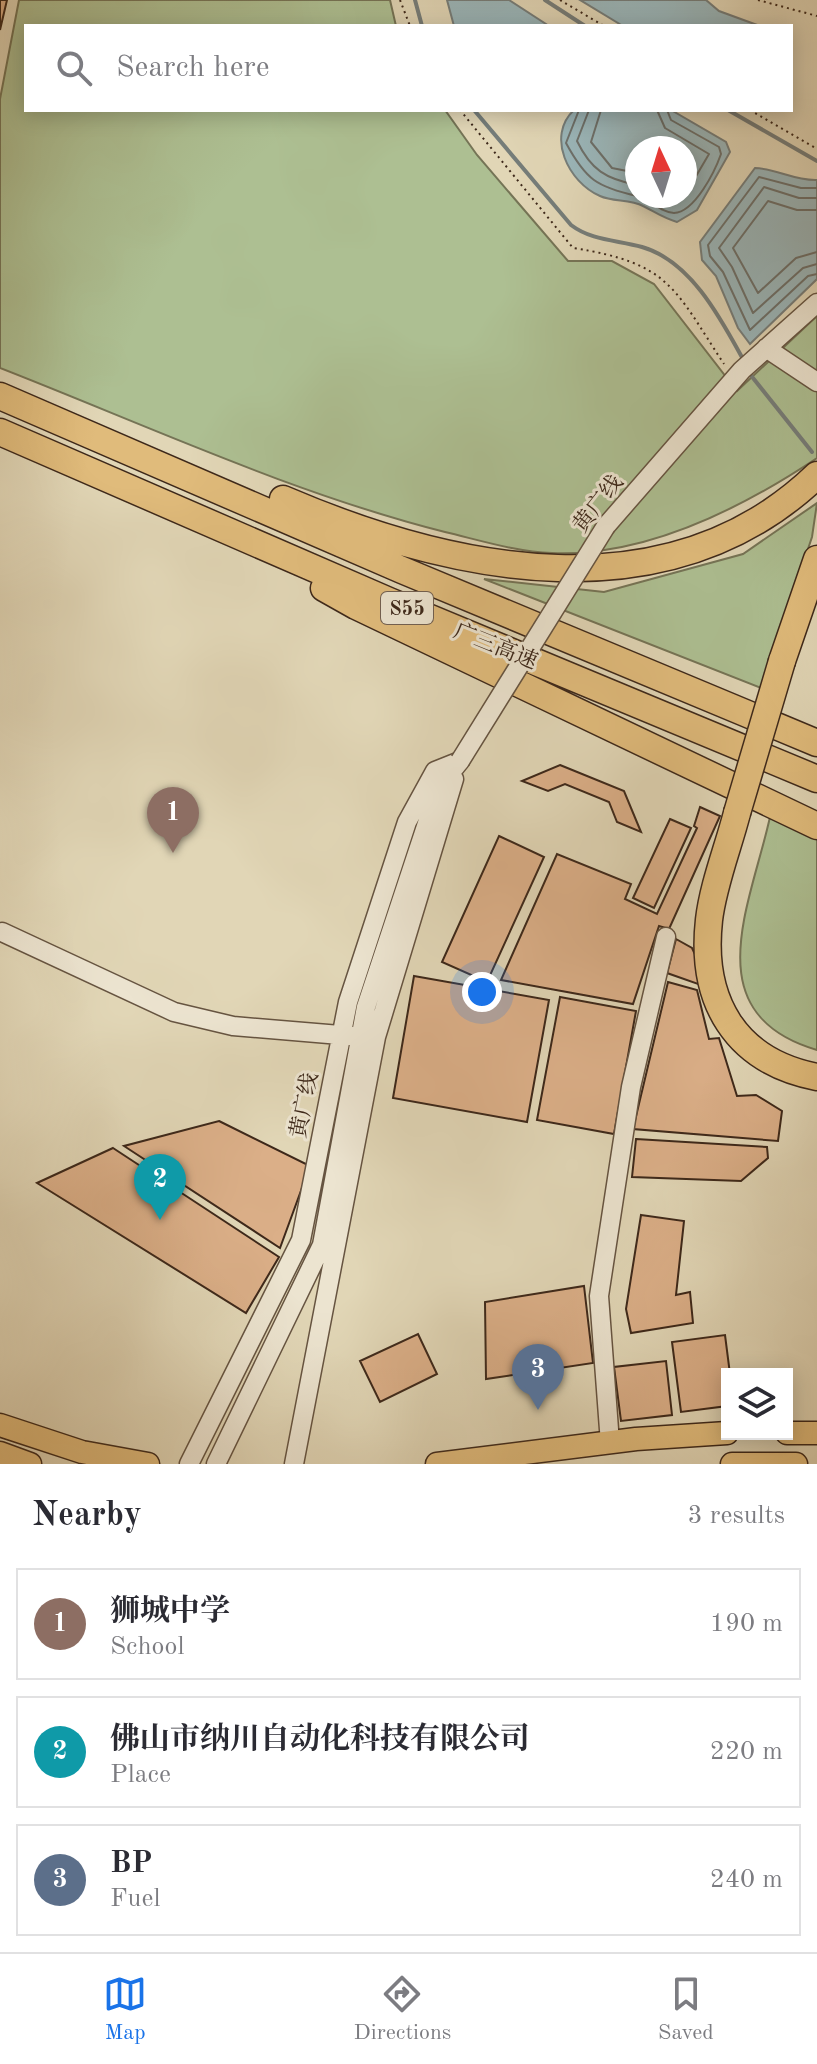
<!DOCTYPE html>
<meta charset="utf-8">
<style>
body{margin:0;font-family:"Old Standard TT","Noto Serif SC",serif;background:#f2f2f3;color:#2b2b33}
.controls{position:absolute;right:24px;bottom:24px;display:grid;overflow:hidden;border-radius:0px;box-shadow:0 4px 20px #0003}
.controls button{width:72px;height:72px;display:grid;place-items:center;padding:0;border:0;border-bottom:2px solid #e1e1e2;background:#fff;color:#2b2b33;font:40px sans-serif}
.compass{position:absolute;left:625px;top:136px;width:72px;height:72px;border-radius:50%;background:#fff;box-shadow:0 4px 20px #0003;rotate:356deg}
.you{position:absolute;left:482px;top:992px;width:28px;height:28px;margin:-20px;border:6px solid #fff;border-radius:50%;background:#1a73e8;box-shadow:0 0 0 12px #1a73e833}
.badge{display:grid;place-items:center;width:52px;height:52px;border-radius:50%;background:#1a73e8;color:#fff;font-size:26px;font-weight:700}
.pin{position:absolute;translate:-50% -66px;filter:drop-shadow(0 2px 4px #0008)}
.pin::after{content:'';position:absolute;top:42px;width:28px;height:24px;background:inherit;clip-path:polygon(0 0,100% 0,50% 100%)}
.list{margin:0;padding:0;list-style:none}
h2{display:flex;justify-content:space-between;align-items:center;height:104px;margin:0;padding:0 32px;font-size:34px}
h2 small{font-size:26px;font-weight:400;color:#7c7c81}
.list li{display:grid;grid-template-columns:52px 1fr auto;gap:24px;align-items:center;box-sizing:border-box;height:112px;margin:0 16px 16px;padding:0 16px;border:2px solid #e1e1e2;border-radius:0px}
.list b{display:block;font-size:30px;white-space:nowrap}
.list p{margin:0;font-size:26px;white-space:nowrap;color:#7c7c81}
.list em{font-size:26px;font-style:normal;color:#7c7c81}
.icon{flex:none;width:44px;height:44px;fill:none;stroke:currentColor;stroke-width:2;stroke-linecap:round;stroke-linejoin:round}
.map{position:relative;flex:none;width:817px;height:1464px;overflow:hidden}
.search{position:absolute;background:#fff;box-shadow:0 4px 20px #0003;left:24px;right:24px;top:24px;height:88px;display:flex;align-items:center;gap:20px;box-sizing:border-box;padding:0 28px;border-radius:0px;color:#7c7c81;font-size:30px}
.sheet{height:488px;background:#fff}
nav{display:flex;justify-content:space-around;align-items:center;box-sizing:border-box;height:112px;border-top:2px solid #e1e1e2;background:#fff;font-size:22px;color:#7c7c81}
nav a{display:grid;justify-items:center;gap:4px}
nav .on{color:#1a73e8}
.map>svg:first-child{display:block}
</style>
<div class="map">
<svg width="817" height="1464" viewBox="0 0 817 1464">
<rect width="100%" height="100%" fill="#e1d6b6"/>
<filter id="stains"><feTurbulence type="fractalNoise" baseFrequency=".0025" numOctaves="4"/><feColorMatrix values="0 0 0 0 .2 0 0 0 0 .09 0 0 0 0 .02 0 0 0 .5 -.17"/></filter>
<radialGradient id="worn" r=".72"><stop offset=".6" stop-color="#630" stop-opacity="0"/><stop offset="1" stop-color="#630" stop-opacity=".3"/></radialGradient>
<path fill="#adbf92" stroke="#757456" stroke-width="2" d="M19,0h371l6,26h-370v84h419l32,45 91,106h44l42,23 83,107 80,-75v142c-75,50 -172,99 -265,95 -35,-1 -73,-13 -107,-21 -151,-38 -299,-107 -445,-164v-269z
M817,503l-5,34 -51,151 -277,-109 120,13 139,-38z
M770,817l47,21v212c-123,-36 -66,-146 -47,-233z"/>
<path fill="#9ab6ba" stroke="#757d7a" stroke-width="2" fill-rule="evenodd" d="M447,0h62l40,26h-95z
M580,0h126l13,11 41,15h-137z
M574,110h97l55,32 4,10 -33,58 -20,12c-14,-4 -22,-10 -34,-16 -13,-7 -30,-4 -43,-10 -32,-14 -54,-60 -26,-86zM637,148h48v48h-48z
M755,168c22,1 40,13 62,12v99l-67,65 -12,-16 -22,-52 -14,-16 -2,-18z"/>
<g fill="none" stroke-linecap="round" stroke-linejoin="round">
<path stroke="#6c6f6a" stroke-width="2" d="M579,110l-13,33c20,37 31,44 71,53
M589,110l-12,31c14,29 29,38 60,44
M601,110l-10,32 21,26 25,5
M657,110l8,18 44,26 -24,41
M817,188h-16l-42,-11 -51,68 2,11 13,16 27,58 58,-54 9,-2
M639,196c12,3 22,17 35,17 21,-1 41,-42 47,-59l-2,-7 -48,-27 -4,-10
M817,198h-18l-35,-11 -45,61 13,19 21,46 50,-45 14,-4
M817,210h-20l-29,-9 -35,47 25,45 38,-35 21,-6"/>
<path stroke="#757d7a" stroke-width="4" d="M415,0l7,26
M545,0l40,26
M474,110l97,115c21,16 47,15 71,22 49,14 79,72 102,114
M728,110l89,51
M749,373l63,79"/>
</g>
<path fill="#dbaf88" stroke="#3d281a" stroke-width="2" d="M0,0h7l-7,30z
M560,765l64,26 17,41 -24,-10 -8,-20 -44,-18 -17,7 -26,-10z
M700,807l20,9 -51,113 -10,-3 -26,78 -132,-24 56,-126 74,30 -6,15 32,15 40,-86 -3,-2z
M670,819l21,9 -37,80 -21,-10z
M499,836l45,21 -57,125 -45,-20z
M676,939l16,9 8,17 -2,19 -31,-11z
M414,976l135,24 -22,122 -134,-24z
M668,982l29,8 12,49 10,-1 18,58 19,-1 26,16 -4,30 -145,-12z
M560,997l76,14 -22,123 -77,-14z
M219,1121l91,45 -30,82 -156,-102z
M636,1139l131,8 1,11 -27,23 -109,-4z
M113,1148l166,109 -33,56 -209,-130z
M641,1215l43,6 -8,74 14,-3 3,31 -62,10 -5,-24z
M584,1286l9,77 -107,16 -1,-77z
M418,1334l19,40 -57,28 -20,-41z
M725,1335l5,39h-3v32l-46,6 -9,-70z
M666,1361l6,54 -51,6 -7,-54z"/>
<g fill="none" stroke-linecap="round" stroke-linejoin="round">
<defs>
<path id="minor" d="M766,348l51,34
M606,526l136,-156 75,-67
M2,932l172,80 59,14 119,10
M610,1443l-11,-147 32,-209 35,-150
M189,1464l112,-224 47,-238 59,-180 28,-51 25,-10 -21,26 -73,220 -44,238 -106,219
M294,1464l82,-427 78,-258"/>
<path id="major" d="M0,1425l82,27 66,12
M787,1433h30
M0,1453l30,11
M437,1464l199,-25 91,-6
M732,1464h64"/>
<path id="highway" d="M0,396l402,174 415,173
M0,432l389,169 428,178
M283,499c170,73 385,119 534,-24
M324,588l32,18 461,220
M782,661l35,-102
M737,813c-9,35 -24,72 -28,107 -9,81 26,141 108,157"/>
</defs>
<use href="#minor" stroke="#665441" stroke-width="21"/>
<use href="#major" stroke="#3d281a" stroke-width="25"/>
<use href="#highway" stroke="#3d281a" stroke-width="29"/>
<path stroke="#3d281a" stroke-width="2" stroke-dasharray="2 4" stroke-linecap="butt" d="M400,0l10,26
M560,0l44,26
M758,0l59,16
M460,110l113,138c97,15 101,40 151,116
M750,110l67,39"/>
<use href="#minor" stroke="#ece4d0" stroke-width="18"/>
<use href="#major" stroke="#e0bb7b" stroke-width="22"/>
<use href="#highway" stroke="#e0bb7b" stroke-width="26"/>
<defs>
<path id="minor-bridge" d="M460,761l146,-235"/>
<path id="highway-bridge" d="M737,813l45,-152"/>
</defs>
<use href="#minor-bridge" stroke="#665441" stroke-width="21" stroke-linecap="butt"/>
<use href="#highway-bridge" stroke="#3d281a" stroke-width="29" stroke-linecap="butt"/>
<use href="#minor-bridge" stroke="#ece4d0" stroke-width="18"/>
<use href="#highway-bridge" stroke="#e0bb7b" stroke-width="26"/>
</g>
<g text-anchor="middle" stroke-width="6" stroke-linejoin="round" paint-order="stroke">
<rect fill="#ece4d0" stroke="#726051" stroke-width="2" x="381" y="592" width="52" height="32" rx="6"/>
<g font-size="20" font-weight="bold" fill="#3d281a">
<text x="407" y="615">S55</text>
</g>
<g font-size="22" fill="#3d281a" stroke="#ece4d0">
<text transform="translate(597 503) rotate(-52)" y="8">黄广线</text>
<text transform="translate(496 645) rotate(22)" y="8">广三高速</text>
<text transform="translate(303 1105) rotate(-79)" y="8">黄广线</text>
</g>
</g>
<rect width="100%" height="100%" filter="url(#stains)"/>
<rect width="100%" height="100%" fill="url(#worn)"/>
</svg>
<div class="controls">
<button><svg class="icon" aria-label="layers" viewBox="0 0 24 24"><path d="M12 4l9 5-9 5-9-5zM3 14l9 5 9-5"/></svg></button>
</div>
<svg class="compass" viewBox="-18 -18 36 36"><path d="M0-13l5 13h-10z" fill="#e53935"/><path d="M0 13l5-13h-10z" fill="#7c7c81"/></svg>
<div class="you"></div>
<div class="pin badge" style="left:173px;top:853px;background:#8d6e63">1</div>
<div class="pin badge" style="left:160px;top:1220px;background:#0f9aa8">2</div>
<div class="pin badge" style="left:538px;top:1410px;background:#5c6f8a">3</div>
<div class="search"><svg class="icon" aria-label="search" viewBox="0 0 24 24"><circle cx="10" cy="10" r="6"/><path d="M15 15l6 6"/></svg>Search here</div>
</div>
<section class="sheet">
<h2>Nearby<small>3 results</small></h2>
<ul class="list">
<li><span class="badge" style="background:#8d6e63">1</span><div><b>狮城中学</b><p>School</p></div><em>190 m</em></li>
<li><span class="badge" style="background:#0f9aa8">2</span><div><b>佛山市纳川自动化科技有限公司</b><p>Place</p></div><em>220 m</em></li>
<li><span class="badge" style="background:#5c6f8a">3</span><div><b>BP</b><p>Fuel</p></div><em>240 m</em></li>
</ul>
</section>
<nav>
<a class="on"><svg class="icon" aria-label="map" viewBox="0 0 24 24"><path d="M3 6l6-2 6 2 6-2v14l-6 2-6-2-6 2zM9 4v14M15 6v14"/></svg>Map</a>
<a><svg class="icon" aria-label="directions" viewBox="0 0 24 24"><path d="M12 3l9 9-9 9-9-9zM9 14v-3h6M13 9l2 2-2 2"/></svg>Directions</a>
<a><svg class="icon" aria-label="saved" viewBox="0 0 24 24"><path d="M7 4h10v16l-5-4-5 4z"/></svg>Saved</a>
</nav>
